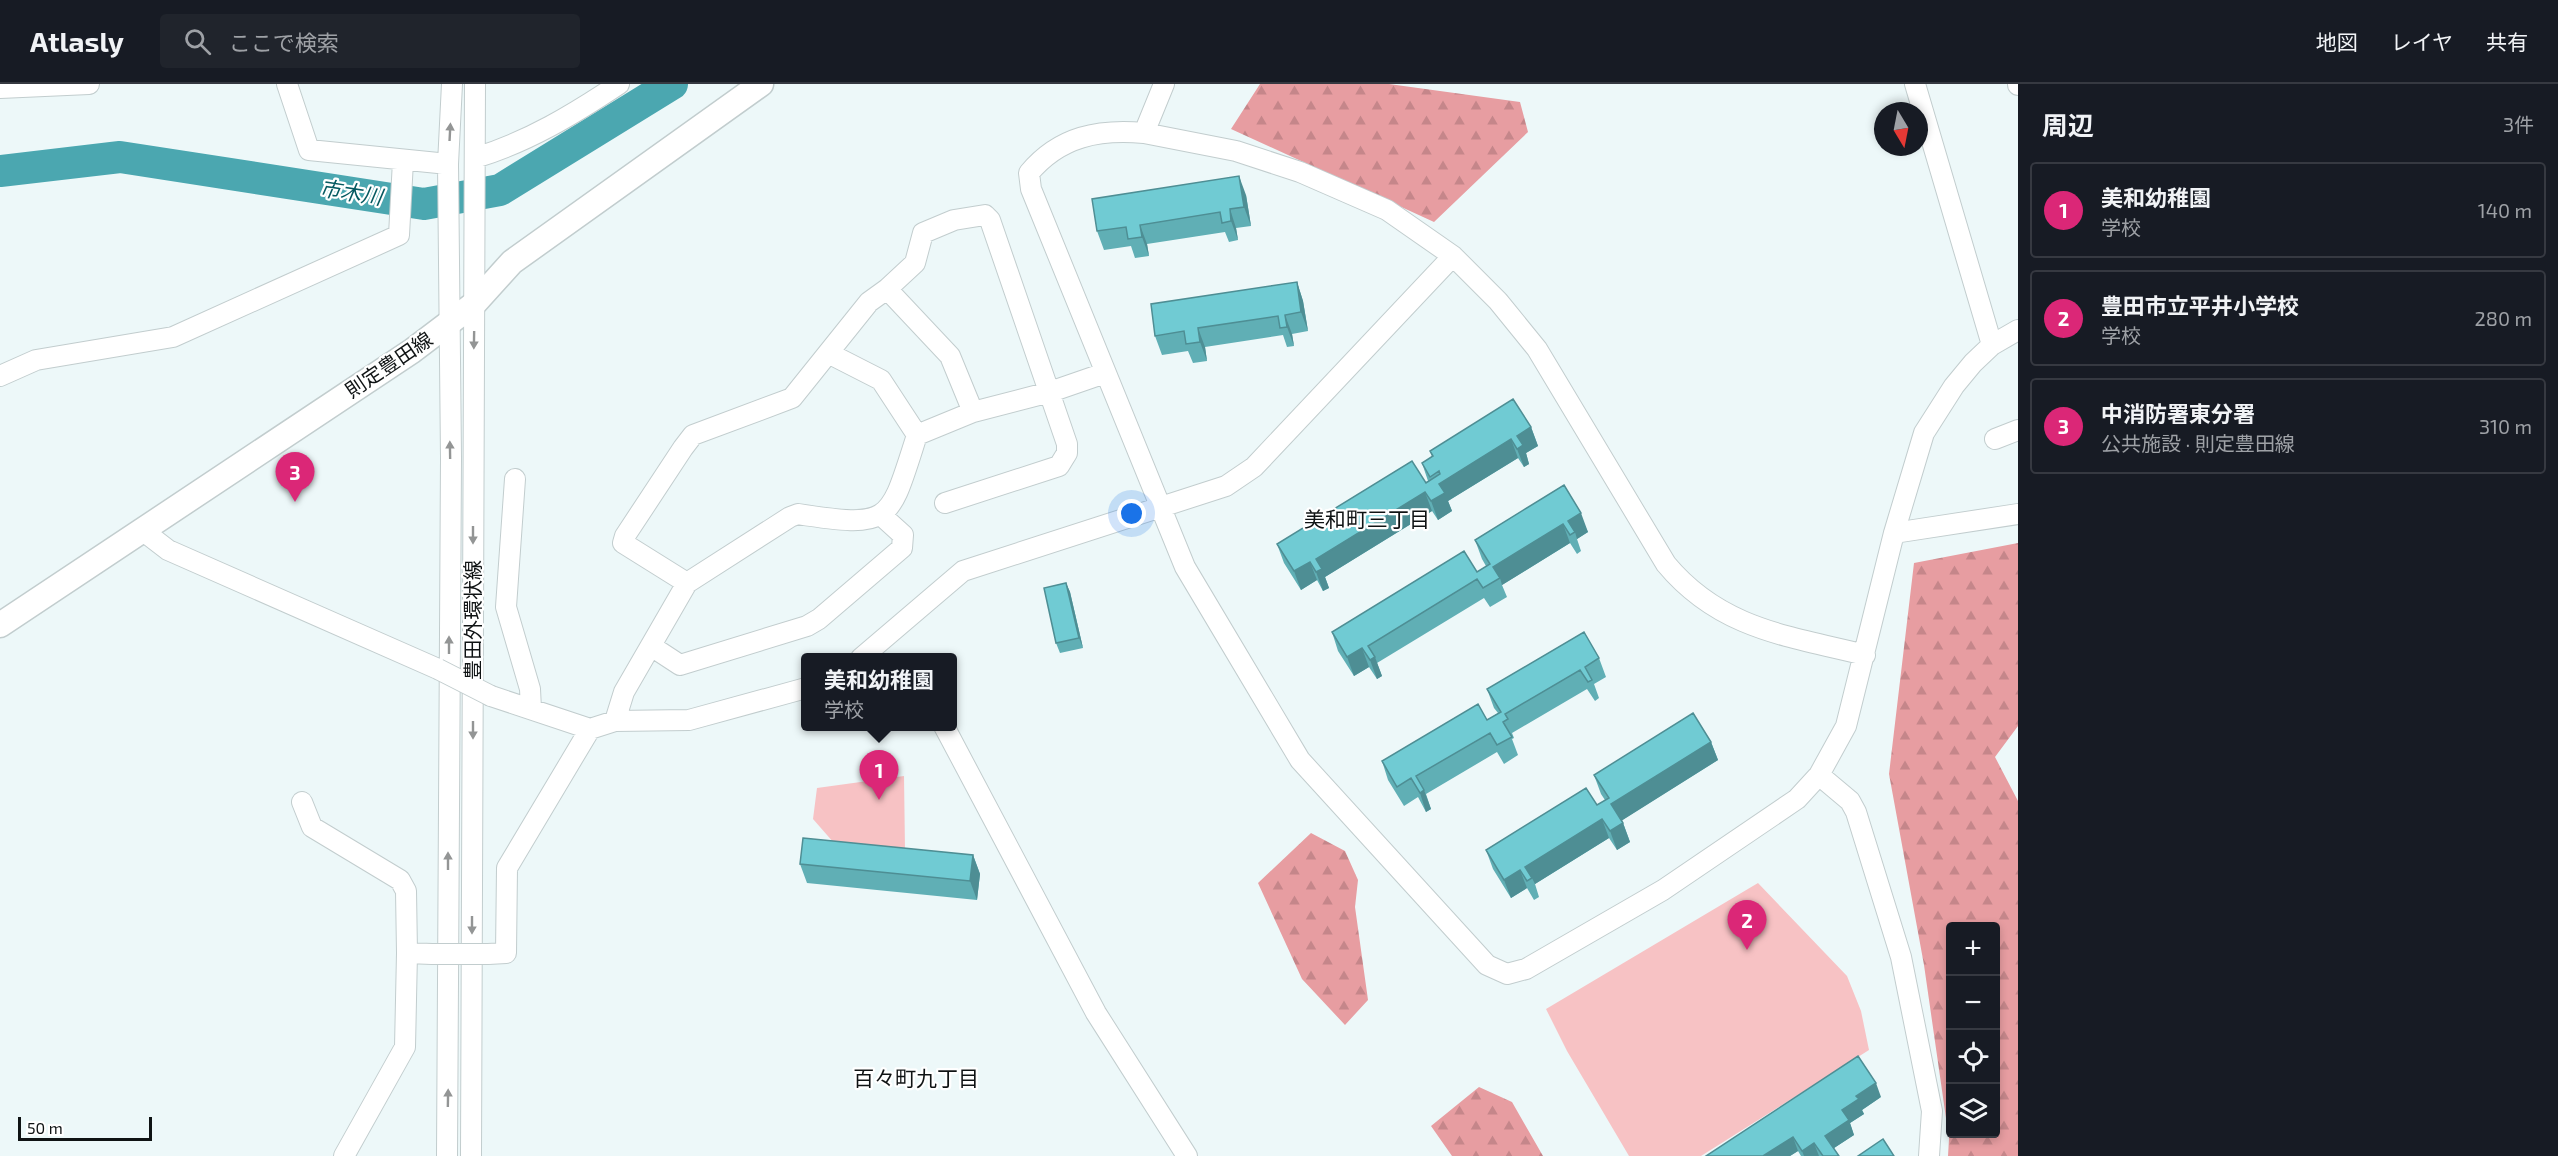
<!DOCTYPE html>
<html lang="ja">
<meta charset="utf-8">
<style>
body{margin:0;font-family:"Exo 2","Noto Sans JP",sans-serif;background:#20242c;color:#f1f3f6}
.controls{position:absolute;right:18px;bottom:18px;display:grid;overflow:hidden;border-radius:6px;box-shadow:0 3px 9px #0003}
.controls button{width:54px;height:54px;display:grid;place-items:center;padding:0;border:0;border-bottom:2px solid #363941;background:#171b24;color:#f1f3f6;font:30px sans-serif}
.compass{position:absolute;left:1874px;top:18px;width:54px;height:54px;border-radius:50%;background:#171b24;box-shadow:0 3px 9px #0003;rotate:170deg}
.scale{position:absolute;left:18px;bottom:15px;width:134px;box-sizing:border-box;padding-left:6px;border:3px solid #0f1314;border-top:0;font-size:16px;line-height:21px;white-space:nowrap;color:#0f1314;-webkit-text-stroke:4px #fff;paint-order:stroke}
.you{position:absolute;left:1132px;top:430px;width:21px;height:21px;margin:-15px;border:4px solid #fff;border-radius:50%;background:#1a73e8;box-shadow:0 0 0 9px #1a73e833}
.badge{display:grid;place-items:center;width:39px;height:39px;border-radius:50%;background:#db2777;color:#fff;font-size:20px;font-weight:700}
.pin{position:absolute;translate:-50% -50px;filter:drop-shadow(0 2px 3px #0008)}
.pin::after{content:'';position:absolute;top:32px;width:21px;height:18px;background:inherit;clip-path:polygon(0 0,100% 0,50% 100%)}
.popup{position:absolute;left:801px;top:569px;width:156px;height:78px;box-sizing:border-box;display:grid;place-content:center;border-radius:6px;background:#171b24;filter:drop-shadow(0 2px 4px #0005);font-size:20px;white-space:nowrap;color:#9ea1a6}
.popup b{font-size:22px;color:#f1f3f6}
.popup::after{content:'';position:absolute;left:50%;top:100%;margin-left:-12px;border:12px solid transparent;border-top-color:#171b24}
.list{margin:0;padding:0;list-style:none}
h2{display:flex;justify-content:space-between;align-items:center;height:78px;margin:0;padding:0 24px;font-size:26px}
h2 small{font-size:20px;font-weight:400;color:#9ea1a6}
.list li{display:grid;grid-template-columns:39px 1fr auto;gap:18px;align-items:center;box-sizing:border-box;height:96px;margin:0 12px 12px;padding:0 12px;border:2px solid #363941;border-radius:6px}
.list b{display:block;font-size:22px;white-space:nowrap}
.list p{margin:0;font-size:20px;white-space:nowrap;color:#9ea1a6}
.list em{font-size:20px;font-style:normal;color:#9ea1a6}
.icon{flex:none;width:33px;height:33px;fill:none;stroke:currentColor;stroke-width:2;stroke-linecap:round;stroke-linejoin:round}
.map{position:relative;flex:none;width:2018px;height:1072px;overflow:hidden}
header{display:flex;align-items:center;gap:36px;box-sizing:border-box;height:84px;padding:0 30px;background:#171b24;border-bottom:2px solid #363941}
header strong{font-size:28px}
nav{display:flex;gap:33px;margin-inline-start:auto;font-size:21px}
.search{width:420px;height:54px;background:#20242c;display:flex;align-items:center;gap:15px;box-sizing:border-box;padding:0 21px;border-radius:6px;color:#9ea1a6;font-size:22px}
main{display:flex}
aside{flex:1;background:#171b24}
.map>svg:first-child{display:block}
</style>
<header>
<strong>Atlasly</strong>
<div class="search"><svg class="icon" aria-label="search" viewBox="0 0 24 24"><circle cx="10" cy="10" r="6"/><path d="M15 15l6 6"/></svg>ここで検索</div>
<nav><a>地図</a><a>レイヤ</a><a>共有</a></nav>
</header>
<main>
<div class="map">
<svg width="2018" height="1072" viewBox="0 0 2018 1072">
<defs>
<pattern id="forest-firs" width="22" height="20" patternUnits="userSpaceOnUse" patternTransform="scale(1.5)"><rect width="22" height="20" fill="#e79da1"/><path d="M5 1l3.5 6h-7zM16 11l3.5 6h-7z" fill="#c5868a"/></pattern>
</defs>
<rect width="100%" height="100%" fill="#edf8f9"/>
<path fill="#f7c2c4" d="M904,692l1,74 -71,-7 -21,-24 4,-31z
M1758,799l89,93 14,35 8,39 -168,106h-72l-62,-105 -21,-42z"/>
<path fill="url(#forest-firs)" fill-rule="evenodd" d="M1260,0h129l131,18 8,30 -94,90 -203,-93z
M2018,459v183l-23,31 23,44v355h-70l1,-17 -25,-174 -35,-191 25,-211zM1996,842v208h-46v-208z
M1311,749l34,18 13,29 -3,27 13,93 -23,25 -43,-46 -44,-96z
M1479,1003l33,15 31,54h-91l-21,-30z"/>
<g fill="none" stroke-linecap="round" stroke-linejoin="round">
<path stroke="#4ba7b0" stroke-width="32" d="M0,87l120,-14 304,47 76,-14 172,-106"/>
<defs>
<path id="minor" d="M287,0l22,66 139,14
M1164,0l-20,49c-45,-4 -84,3 -115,40l2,16 154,378 115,193 187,205 20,9 19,-5 137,-79 134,-91 22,-24 27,-49 48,-193 30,-100 30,-47 19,-23 19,-18 26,-15
M1915,0l77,261
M2018,0v1
M0,4l89,-4
M1144,49l92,18 64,21 87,38 66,46 45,45 39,48 129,215c54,65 122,72 199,91
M475,74c53,-16 99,-44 144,-74
M887,205l63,67 23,56
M830,270l51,26 36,55
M0,292l36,-16 137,-23 226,-102 4,-74
M1995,355l23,-9
M515,395l-9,128 24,82 1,20
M142,446l26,20 270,119
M1894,449l124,-19
M687,499l-64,-40 2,-7 58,-88 10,-13 99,-37 77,-96 18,-13 28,-26 8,-30 31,-13 31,-5 5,5 77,224v9l-8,13 -114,37
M651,562l29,19 127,-39 12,-7 83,-71 1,-13 -22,-20
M861,574l102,-87 263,-85 28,-19 199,-211
M491,612l99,33 25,-8 74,-1 117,-32
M615,637l9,-29 63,-109 103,-66 8,-3c95,15 91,8 119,-79l56,-23 77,-20 55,-19
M944,642l152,287 91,143
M1819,691l31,26 6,11 45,145 31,154 -3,45
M302,718l10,25 88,53 6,11 1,62
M488,870l18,-1 1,-85 83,-139
M344,1072l61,-109 2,-94 25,1
M447,1072l4,-698 -3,-294 4,-80
M471,1072l4,-1072"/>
<path id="major" d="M0,541l412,-274 62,-47 38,-42 249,-178"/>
</defs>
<use href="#minor" stroke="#c2cdce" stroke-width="22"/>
<use href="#major" stroke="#c2cdce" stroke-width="27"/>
<use href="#minor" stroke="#fff" stroke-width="20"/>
<use href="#major" stroke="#fff" stroke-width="24"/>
<defs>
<path id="minor-bridge" d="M438,585l53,27
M432,870h56"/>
</defs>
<use href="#minor-bridge" stroke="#c2cdce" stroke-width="22" stroke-linecap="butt"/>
<use href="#minor-bridge" stroke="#fff" stroke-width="20"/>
</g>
<path fill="#60afb5" d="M1246,111l5,31 -15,2 2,12 -9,2 -4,-10 -78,12 2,12 -14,2 -4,-12 -27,4 -7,-19z
M1297,198l6,19 5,30 -16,3 2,12 -7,1 -4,-12 -78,12 2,14 -14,2 -5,-12 -26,4 -7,-19z
M1531,343l7,19 -12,7 3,11 -5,3 -6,-9 -70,43 4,10 -14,9 -6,-9 -107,66 4,11 -6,3 -6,-11 -16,10 -17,-27 -7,-19 151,-63 -6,-18 10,-6 -2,-6z
M1564,401l24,47 -11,7 4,12 -4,3 -7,-11 -68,42 5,12 -17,10 -6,-9 -107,65 5,13 -5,3 -8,-12 -15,9 -16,-25 -6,-19 145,-60 9,-6 -4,-7 -7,-19z
M1066,499l4,9 13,56 -23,5 -4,-10z
M1599,574l7,19 -12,7 5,14 -4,3 -8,-12 -75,44 2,5 -2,1 6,16 -14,9 -7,-12 -71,42 5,15 -5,3 -8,-15 -14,9 -16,-26 -6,-19 105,-41 11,-7 -4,-5 -7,-19z
M1711,658l7,18 -96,60 8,22 -13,8 -8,-12 -74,46 4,13 -5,3 -7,-12 -16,10 -18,-29 -7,-19 111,-45 8,-5 -4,-6 -7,-19z
M973,771l7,19 -3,26 -170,-17 -7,-19z
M1881,1013l-19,13 2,4 -14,9 4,12 -20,13 5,8h-38l-3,-5 -8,5h-84z"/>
<path fill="#4e8e94" d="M1239,92l7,19 5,31 -7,-19z
M1230,125l6,19 2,12 -7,-19z
M1140,141l7,19 2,12 -7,-19z
M1297,198l6,19 5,30 -7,-19z
M1285,231l7,19 2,12 -7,-19z
M1198,244l7,19 2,14 -7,-19z
M1531,343l7,19 -12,7 3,11 -5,3 -7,-18v-13z
M1511,355l7,19 -70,43 4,10 -14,9 -7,-19 8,-17z
M1425,408l7,19 -107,66 4,11 -6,3 -7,-19v-13z
M1581,429l7,19 -11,7 -2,-7 -7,-11z
M1563,440l7,19 -68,42 -2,-7 -7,-11z
M1310,478l7,18 -16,10 -7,-19z
M1066,499l4,9 13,56 -4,-10z
M1362,564l7,19 -15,9 -7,-19z
M1375,573l7,19 -5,3 -7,-19z
M1711,658l7,18 -100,63 -7,-19z
M1424,706l7,19 -5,3 -6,-19z
M1602,735l7,19 -74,46 -3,-6 -7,-11z
M1623,739l7,19 -13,8 -7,-19z
M973,771l7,19 -3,26 -7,-19z
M1520,786l7,18 -16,10 -7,-18z
M1876,999l5,14 -19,13 2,4 -14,9 4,12 -23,15 -6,-14 17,-26 14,-14z
M1793,1053l5,14 -8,5h-27z
M1814,1059l5,13h-15l-2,-5z"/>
<path fill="#70cbd3" stroke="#4e8e94" stroke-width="1.5" d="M1239,92l5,31 -14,2 1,12 -9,2 -2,-11 -80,13 2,12 -14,2 -2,-12 -29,4 -5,-32z
M1297,198l4,30 -16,3 2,12 -7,1 -2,-12 -80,12 2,14 -14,2 -2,-13 -29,5 -4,-32z
M1513,315l18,28 -14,9 6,9 -6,4 -6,-10 -72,45 6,9 -14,8 -6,-9 -109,67 6,10 -6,3 -6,-10 -16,9 -17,-27 135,-83 14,22 14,-9 -1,-3 -9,6 -8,-14 11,-7 -3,-5z
M1564,401l17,28 -13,8 7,11 -5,3 -7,-11 -70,43 7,11 -17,10 -6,-9 -109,67 7,11 -5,3 -8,-12 -15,9 -15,-25 132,-81 13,21 13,-8 -15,-24z
M1066,499l13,55 -23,5 -12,-55z
M1584,548l15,26 -14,9 7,13 -4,2 -8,-12 -75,44 3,5 -5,3 9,15 -15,8 -7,-12 -74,43 8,14 -4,3 -9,-15 -14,9 -15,-26 96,-57 9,16 14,-8 -14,-23z
M1693,629l18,29 -100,62 12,19 -13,8 -8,-12 -77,48 7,11 -5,3 -7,-11 -16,10 -18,-30 100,-62 11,17 12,-7 -15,-23z
M803,754l170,17 -3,26 -170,-17z
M1858,972l18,27 -20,13 3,3 -17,11 7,10 -24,16 14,20h-16l-9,-13 -12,8 -9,-14 -30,19h-57z
M1883,1055l11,17h-36z"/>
<defs><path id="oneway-solid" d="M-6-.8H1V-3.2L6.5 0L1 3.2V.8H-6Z" transform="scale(1.5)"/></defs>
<g fill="#939595">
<use href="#oneway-solid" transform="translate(450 48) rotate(-87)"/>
<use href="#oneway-solid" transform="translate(474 256) rotate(91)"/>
<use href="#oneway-solid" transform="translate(450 366) rotate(-91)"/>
<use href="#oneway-solid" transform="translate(473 451) rotate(90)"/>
<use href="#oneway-solid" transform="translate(449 561) rotate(-90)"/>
<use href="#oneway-solid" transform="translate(473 646) rotate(90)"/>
<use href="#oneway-solid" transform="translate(448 777) rotate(-90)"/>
<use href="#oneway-solid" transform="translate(472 841) rotate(90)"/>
<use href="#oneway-solid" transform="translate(448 1014) rotate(-89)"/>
</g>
<g text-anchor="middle" stroke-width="4.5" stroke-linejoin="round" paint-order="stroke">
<g font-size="20" fill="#0f1314" stroke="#fff">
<text transform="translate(389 281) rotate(-34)" y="7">則定豊田線</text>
<text transform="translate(473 536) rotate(-90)" y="7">豊田外環状線</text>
</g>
<g font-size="21" font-style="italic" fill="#055960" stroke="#fff">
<text transform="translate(351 109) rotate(9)" y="7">市木川</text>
</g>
<g font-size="21" fill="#0f1314" stroke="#fff">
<text x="1367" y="443">美和町三丁目</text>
<text x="916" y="1002">百々町九丁目</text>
</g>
</g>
</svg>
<div class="controls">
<button>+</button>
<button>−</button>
<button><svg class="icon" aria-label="locate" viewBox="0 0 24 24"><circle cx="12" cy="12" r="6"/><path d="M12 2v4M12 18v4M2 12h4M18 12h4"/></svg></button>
<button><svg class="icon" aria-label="layers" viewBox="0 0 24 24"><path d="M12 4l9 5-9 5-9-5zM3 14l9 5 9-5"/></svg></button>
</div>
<svg class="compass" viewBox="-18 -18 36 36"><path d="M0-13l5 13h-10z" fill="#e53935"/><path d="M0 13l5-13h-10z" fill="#9ea1a6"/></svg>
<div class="scale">50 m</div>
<div class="you"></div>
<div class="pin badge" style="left:879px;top:716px">1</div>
<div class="popup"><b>美和幼稚園</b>学校</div>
<div class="pin badge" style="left:1747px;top:866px">2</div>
<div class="pin badge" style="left:295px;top:418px">3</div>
</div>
<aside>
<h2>周辺<small>3件</small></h2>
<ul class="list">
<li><span class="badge">1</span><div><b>美和幼稚園</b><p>学校</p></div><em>140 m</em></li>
<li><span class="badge">2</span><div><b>豊田市立平井小学校</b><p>学校</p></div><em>280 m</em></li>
<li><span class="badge">3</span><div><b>中消防署東分署</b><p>公共施設 · 則定豊田線</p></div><em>310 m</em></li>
</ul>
</aside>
</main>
